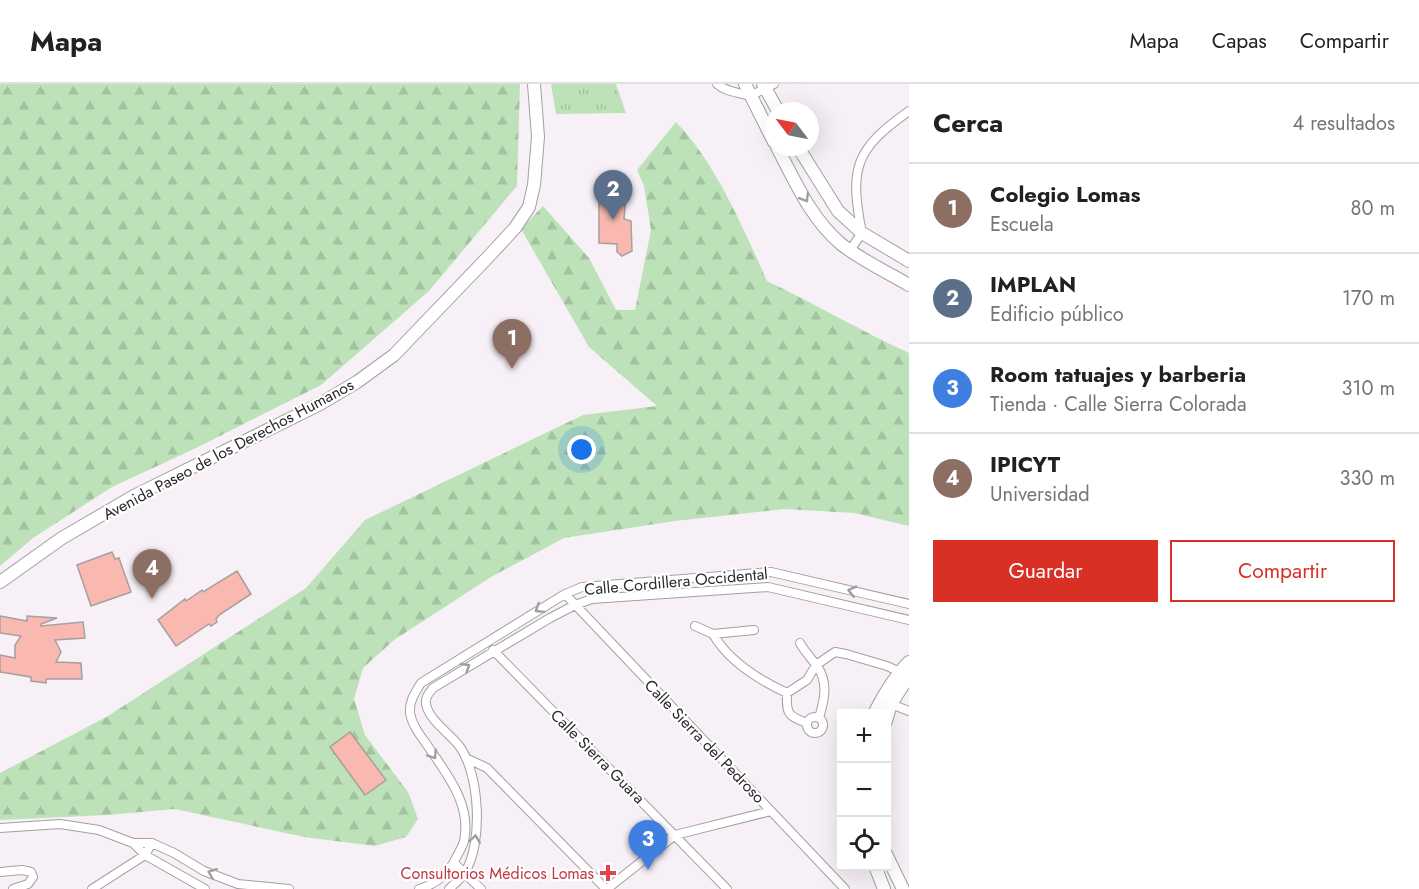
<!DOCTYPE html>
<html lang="es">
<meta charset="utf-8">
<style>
body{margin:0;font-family:Jost,sans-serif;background:#f6f6f6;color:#202124}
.controls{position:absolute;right:18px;bottom:18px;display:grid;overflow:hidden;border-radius:0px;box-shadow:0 6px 24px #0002}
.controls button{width:54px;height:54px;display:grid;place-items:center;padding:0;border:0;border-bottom:2px solid #e0e0e0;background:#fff;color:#202124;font:30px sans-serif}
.compass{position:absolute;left:765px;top:18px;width:54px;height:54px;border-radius:50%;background:#fff;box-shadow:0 6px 24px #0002;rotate:302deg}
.you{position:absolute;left:582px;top:366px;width:21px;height:21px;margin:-15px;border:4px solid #fff;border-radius:50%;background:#1a73e8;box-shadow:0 0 0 9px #1a73e833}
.badge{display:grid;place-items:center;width:39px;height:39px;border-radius:50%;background:#d93025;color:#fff;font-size:20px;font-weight:700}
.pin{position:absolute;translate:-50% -50px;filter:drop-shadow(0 2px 3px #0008)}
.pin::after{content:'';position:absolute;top:32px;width:21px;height:18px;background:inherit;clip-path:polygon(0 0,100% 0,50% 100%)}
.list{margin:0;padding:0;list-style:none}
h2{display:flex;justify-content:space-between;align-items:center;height:78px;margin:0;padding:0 24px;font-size:26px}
h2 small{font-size:20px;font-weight:400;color:#757577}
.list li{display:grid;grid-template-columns:39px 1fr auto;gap:18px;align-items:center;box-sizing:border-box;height:90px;padding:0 24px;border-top:2px solid #e0e0e0}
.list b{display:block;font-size:22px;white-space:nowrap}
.list p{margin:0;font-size:20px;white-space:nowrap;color:#757577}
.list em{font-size:20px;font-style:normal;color:#757577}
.actions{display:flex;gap:12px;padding:18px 24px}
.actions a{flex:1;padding:14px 0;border:2px solid #d93025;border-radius:0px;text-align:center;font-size:21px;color:#d93025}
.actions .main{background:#d93025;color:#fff}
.icon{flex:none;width:33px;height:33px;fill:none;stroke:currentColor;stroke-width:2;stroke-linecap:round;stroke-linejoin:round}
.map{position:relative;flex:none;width:909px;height:805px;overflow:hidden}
header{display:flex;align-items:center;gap:36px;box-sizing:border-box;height:84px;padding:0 30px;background:#fff;border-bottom:2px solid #e0e0e0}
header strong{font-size:28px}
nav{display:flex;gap:33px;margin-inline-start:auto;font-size:21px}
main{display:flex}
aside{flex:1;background:#fff}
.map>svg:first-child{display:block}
</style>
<header>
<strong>Mapa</strong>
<nav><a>Mapa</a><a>Capas</a><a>Compartir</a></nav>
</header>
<main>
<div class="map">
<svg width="909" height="805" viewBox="0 0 909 805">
<defs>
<pattern id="grass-tufts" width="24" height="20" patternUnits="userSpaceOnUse" patternTransform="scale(1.5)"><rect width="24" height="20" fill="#bde2b9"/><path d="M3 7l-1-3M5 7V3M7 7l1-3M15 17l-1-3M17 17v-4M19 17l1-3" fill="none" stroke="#a3c29f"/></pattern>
<pattern id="forest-firs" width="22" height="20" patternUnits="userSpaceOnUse" patternTransform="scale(1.5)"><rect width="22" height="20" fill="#bde2b9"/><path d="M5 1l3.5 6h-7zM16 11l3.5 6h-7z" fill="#a3c29f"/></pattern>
</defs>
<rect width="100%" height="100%" fill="#f7f1f7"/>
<path fill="url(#grass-tufts)" d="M551,0h65l10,29 -70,1z"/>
<path fill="url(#forest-firs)" d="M0,0h520l-3,102 -88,105 -108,94 -127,64 -82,38 -79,51 -33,28z
M676,38c40,41 67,106 91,159 48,23 94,50 142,72v173l-55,-13 -70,-4 -109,12 -111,17 -73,39 -97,63 -31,28 -9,31 11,36 43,57 10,27 -12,18 -31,9 -71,-9 -129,-28 -68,6 -107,5v-47l108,-57 198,-128 59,-68 218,-105 74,-9 -68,-59 -68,-118 22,-23 46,52 27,52h19l16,-80 -7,-44 -7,-16z"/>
<path fill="#f9b9b1" stroke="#a79e9d" stroke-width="1.5" d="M615,100l12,1 -3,34 7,2 1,30 -10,5 -5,-4v-8l-18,-1v-47l14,-1z
M112,468l3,7 4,-1 12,34 -40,14 -14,-41z
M237,487l14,23 -32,21 -3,4 1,3 -6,4 -2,-2 -33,22 -18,-26 27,-21 1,2 16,-11 1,2z
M0,532l27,5v-5l30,2 -16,6v2l42,-4 2,16 -30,2 6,12 -5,10 25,1 1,16h-36v4l-15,-2v-4l-31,-5v-17l15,3v-13l6,-9 -21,-3z
M350,648l36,48 -21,15 -35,-48z"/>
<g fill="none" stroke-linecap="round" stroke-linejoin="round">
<defs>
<path id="street" d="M717,0c9,8 21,8 33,12l24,-12
M850,166l12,-17c-13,-65 -7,-84 47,-122
M565,510l280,295
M695,542l18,8 41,-4
M713,550c16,28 46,46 74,59l20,-13 9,-15 19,-13 11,2 41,12 17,8
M800,559c5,9 11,15 17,23 12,17 7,35 2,52
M493,566l234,239
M787,609c-1,21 1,23 20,30
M891,620l18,7
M807 641a8 8 0 1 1 16 0a8 8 0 1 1-16 0Z
M466,674l21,10 119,121
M0,744l60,-4 39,6 34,13 12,12 60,34
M133,759h19l22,10 30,18 34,13 51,5
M454,779l27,26
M0,788l22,-2 9,2 2,5 -5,7 -15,5
M92,805l53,-34 7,-12
M419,805c17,-5 30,-16 37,-31 3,-6 7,-12 8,-17 8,-37 -18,-68 -37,-96 -7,-10 -15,-20 -17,-32 -1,-12 5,-20 11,-30l144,-89 17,-7 189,-15 138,32
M449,805c5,-5 12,-10 16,-17 18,-28 15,-97 -5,-125 -9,-13 -31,-26 -34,-43 -1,-7 3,-11 7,-16l117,-70 25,-13 17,-6 176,-12 141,33
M607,805l68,-54 96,-24"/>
<path id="secondary" d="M745,0l29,58
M763,0l15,27
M777,63c18,34 34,72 64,97 20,16 46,28 68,41
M798,63l40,64 24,22 47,28
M0,498l62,-44 72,-42 186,-92 37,-22 37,-27 96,-100 25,-27 14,-21 5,-22 4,-48 -4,-53
M874,630c10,-20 20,-37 35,-52
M886,637l5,-17 18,-28
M886,770l17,35
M875,782l9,23"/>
</defs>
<use href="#street" stroke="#a49ea5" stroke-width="10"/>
<use href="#secondary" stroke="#a49ea5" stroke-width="14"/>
<use href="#street" stroke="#fff" stroke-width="8"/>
<use href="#secondary" stroke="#fff" stroke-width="12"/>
</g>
<defs><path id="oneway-chevron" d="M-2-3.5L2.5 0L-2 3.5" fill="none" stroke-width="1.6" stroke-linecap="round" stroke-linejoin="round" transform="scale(1.5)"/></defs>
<g stroke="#a09fa0">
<use href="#oneway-chevron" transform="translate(805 114) rotate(59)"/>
<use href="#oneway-chevron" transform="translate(852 507) rotate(-167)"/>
<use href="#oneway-chevron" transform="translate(539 525) rotate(148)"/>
<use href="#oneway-chevron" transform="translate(466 583) rotate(-32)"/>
<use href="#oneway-chevron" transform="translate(433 671) rotate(56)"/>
<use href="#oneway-chevron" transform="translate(475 755) rotate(-82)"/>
<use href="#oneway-chevron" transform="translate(212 789) rotate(-158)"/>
</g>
<path fill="#e0444e" stroke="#fff" stroke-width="2" d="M605 780h6v6h6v6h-6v6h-6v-6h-6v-6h6z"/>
<g text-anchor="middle" stroke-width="4.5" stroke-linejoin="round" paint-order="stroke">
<g font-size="16" fill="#2c2a2d" stroke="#fff">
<text transform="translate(228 365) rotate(-28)" y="6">Avenida Paseo de los Derechos Humanos</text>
<text transform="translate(676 497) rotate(-5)" y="6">Calle Cordillera Occidental</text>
<text transform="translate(705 657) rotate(46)" y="6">Calle Sierra del Pedroso</text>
<text transform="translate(598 672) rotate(45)" y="6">Calle Sierra Guara</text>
</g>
<g font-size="16" fill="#be3a42" stroke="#fff" text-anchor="end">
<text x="594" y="795">Consultorios Médicos Lomas</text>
</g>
</g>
</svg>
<div class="controls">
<button>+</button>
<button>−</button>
<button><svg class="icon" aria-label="locate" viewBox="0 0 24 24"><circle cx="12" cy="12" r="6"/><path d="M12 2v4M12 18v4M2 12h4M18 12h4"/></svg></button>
</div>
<svg class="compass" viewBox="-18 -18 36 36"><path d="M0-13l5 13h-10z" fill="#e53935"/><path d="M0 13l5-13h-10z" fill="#757577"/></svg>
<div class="you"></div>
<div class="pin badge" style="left:512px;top:285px;background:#8d6e63">1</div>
<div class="pin badge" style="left:613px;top:136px;background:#5c6f8a">2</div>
<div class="pin badge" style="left:648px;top:786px;background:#3f7fe0">3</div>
<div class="pin badge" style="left:152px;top:515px;background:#8d6e63">4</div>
</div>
<aside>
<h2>Cerca<small>4 resultados</small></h2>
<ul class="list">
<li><span class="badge" style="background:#8d6e63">1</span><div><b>Colegio Lomas</b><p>Escuela</p></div><em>80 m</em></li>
<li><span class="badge" style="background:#5c6f8a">2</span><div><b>IMPLAN</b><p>Edificio público</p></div><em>170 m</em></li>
<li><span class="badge" style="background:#3f7fe0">3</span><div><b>Room tatuajes y barberia</b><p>Tienda · Calle Sierra Colorada</p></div><em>310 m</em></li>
<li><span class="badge" style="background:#8d6e63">4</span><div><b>IPICYT</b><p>Universidad</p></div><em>330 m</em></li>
</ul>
<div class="actions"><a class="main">Guardar</a><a>Compartir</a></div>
</aside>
</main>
